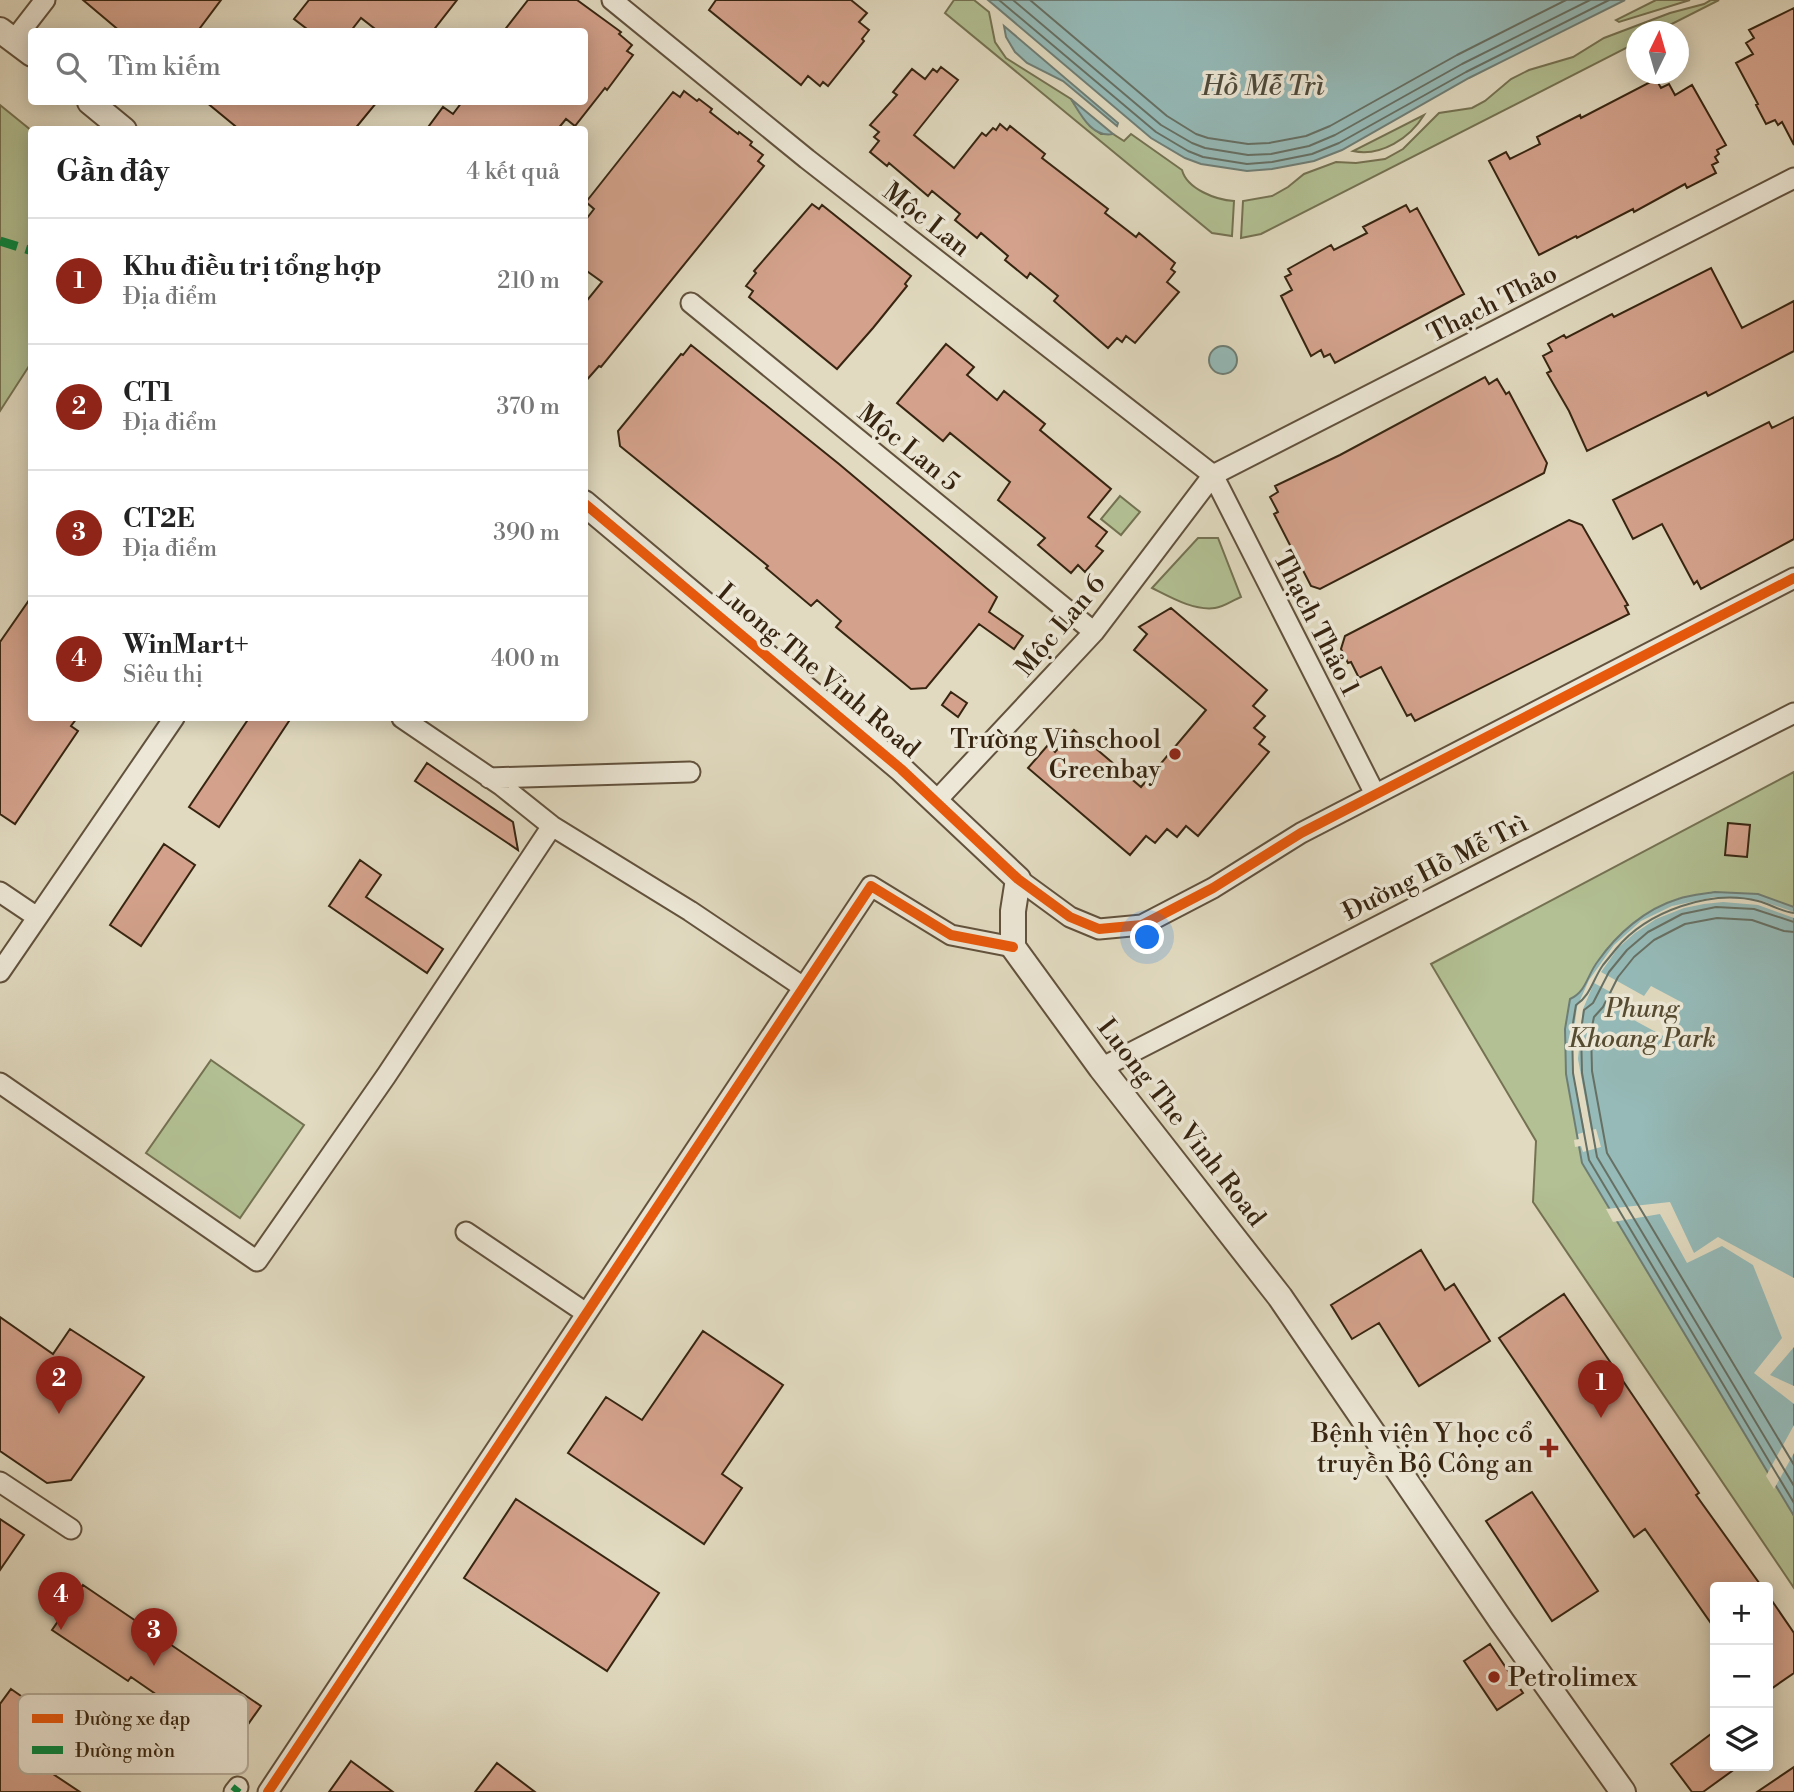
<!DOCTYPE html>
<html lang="vi">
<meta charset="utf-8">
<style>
body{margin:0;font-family:"Libre Bodoni",serif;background:#f2f2f2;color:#222}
.controls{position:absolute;right:21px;bottom:21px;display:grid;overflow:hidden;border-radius:7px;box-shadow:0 4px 18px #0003}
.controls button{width:63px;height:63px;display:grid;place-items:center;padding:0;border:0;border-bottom:2px solid #e0e0e0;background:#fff;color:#222;font:35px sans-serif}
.compass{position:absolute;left:1626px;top:21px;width:63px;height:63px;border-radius:50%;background:#fff;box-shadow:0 4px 18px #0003;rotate:5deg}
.you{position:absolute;left:1148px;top:938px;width:24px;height:24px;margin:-18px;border:5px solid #fff;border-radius:50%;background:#1a73e8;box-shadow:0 0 0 10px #1a73e833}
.badge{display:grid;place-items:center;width:46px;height:46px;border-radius:50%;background:#8f2418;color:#fff;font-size:23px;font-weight:700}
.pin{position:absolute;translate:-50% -58px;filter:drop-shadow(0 2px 4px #0008)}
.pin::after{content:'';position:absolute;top:37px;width:24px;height:21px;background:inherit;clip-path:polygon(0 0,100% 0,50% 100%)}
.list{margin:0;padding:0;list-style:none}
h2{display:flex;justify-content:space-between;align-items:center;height:91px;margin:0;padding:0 28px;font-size:30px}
h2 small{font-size:23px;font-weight:400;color:#767676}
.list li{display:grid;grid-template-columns:46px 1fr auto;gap:21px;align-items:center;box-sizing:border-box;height:126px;padding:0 28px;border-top:2px solid #e0e0e0}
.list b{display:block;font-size:26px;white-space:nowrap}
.list p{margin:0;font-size:23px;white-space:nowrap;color:#767676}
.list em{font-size:23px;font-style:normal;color:#767676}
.icon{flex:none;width:38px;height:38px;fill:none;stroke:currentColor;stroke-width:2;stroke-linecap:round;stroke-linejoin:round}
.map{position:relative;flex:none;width:1794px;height:1792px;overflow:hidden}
.search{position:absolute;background:#fff;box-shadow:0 4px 18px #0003;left:28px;top:28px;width:560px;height:77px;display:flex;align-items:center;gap:18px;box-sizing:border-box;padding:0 24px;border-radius:7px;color:#767676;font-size:26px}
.panel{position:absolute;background:#fff;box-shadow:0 4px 18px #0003;left:28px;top:126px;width:560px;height:595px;border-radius:7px}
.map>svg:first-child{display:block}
</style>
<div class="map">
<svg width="1794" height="1792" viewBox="0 0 1794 1792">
<rect width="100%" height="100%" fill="#e1dac0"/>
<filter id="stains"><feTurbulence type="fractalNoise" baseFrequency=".00286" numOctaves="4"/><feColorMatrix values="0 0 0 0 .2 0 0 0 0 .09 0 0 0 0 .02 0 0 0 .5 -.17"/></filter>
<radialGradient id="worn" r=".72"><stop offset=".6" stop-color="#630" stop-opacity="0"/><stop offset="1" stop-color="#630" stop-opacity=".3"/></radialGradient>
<path fill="#b2c093" stroke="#747252" stroke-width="2" d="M954,0h20l15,12 6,30 11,16 65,41 19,27 11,8h12l11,7 7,-7 51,36c5,19 34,30 52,31l-2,35 -20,-3 -267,-220z
M1656,0h34l-71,22 -3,-2z
M1711,0h8l-61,31 -22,1v11l-375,191 -20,4 2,-37 29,-5 16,-9 16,-13 32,-12 20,1 29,-4 18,-10 36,-36 33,-5 13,-7 26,-22 18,-9 44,-13 31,-19 66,-25 34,-9z
M0,105l32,26 -1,232 -31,48z
M1424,115c-14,23 -43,42 -71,36z
M1120,496l20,16 -19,23 -20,-16z
M1198,538h20l23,59c-8,3 -17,10 -26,11 -21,3 -45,-11 -63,-20z
M1794,772v816l-261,-386 3,-61 -105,-177z
M211,1060l93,65 -64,93 -94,-65z"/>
<path fill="#95bab8" stroke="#6f7e75" stroke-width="2" d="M988,0h637l-156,78 -127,72 -28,11 -42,8 -25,2 -46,-7 -16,-6 -34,-20z
M1004,26l114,97 -1,3 -54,-45 -36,-18 -12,-11 -9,-15z
M1071,99l42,35c-21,4 -32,-19 -42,-35z
M1209 360a14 14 0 1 1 28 0a14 14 0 1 1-28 0Z
M1715,892l43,2 36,13v609l-212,-353 -16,-89 -1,-45 5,-30c17,-8 17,-24 28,-38 19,-27 47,-52 80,-62 11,-4 25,-5 37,-7z"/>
<path fill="#e1dac0" d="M1714,897l45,3 35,12v6l-36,-13 -35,-3 -19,2 -20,4 -28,11 -21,14 -17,15 -17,24 43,24 7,-10 32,17 -18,34 -33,-18 6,-12 -44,-24 -11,26 -5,50 13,71 5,-1 5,18 -18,5 -2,-6 -6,1 -1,-7 5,-1 -1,-5 7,-2 -12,-60 -1,-27 5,-38 12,-27 25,-35 27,-24 31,-15z
M1670,1202l24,51 24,-16 76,41v69l-24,28 24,11v18l-40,-31 28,-35 -29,-73 -31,-19 -35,17 -27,-49 -47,8 -7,-13z
M1794,1425v28l-20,36 -8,-13z"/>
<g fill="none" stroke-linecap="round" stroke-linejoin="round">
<path stroke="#667064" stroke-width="2" d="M999,0l157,132 32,19 15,6 44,7 25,-2 40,-8 27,-11 127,-71 143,-72
M1013,0l148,125 31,18 13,5 43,7 23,-1 38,-8 26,-11 127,-71 128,-64
M1030,0l137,116 29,18 12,4 40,6 21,-1 37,-7 24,-10 127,-71 109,-55
M1794,913c-12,-1 -24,-9 -36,-12 -47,-12 -111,10 -142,48 -4,5 -9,11 -13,16 -10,14 -12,30 -27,40l-4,24 1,44 16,87 205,343
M1794,922l-40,-13 -38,-2 -34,7 -34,18 -21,18 -18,22 -16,31 -9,7 -3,20 1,43 15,84 197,329
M1794,932l-10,-1 -32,-11 -35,-2 -32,6 -31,16 -20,17 -16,20 -15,30 -9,10 -3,14 1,40 15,82 187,312"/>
</g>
<path fill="#d4a28c" stroke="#372511" stroke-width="2" d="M83,0h138l-24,32h-76z
M309,0h148l-25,32h-53l-18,-14 -11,14h-39l-17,-13z
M528,0h49l44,32 -2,2 13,11 -5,6 6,4 -26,35 -2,-2 -30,38 -9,-7 -9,11h-131l17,-23 10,7 9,-12h122v-70h-81z
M716,0h135l16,13 -8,9 10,8 -7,9 2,2 -36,45 -5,-4 -3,4 -12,-10 -7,9 -92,-75z
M1794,8v137l-12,-23 -4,3 -3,-5 -9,4 -10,-19 2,-1 -22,-41 17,-9 -7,-11 8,-5 -5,-8z
M941,67l17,13 -44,55 40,33 28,-35 4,3 7,-8 3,2 4,-6 7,6 3,-4 35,28 -3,4 66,51 -3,4 31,24 3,-4 36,30 -4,6 4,3 -8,10 12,10 -44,51 -9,-7 -4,6 -5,-4 -9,10 -54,-47 4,-5 -28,-23 -3,5 -22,-18 3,-4 -27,-23 -4,5 -22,-18 5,-6 -28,-23 -4,5 -39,-33 -2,3 -17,-14 9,-11 -5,-4 5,-5 -9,-7 27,-30 -4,-3 19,-23 13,10 8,-10 4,3z
M1656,79l5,9 8,-4 6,11 17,-10 34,60 -9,5 2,4 -4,3 3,5 -6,3 4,8 -29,15 -2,-4 -51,28 -1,-3 -56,29 -1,-2 -37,19 -50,-94 17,-9 4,7 30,-15 -3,-7 43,-22 1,3z
M684,91l13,10 2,-2 13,10 -2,3 28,22 1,-2 13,10 -2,3 13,10 -5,6 6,5 -163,201 -2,-1 -15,17v-79l18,-22 -18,-13v-47l10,-13 -8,-7 87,-110 7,5z
M206,102h171l-23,28h-114z
M812,204l7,5 3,-4 89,71 -6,8 2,2 -34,42 -36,41 -88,-72 4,-6 -7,-5 10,-13 -2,-2z
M1406,205l4,7 7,-4 47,86 -129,69 -5,-9 -6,3 -3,-7 -10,6 -30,-60 11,-6 -7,-13 6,-3 -3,-5 43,-24 3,5 33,-17 -4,-6z
M1711,268l31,60 52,-27v50l-86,45 -2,-4 -119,59 -18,-40 -22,-38 4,-2 -8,-15 9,-5 -4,-7 16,-9 2,3 46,-24 2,3z
M946,344l28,23 -7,8 30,25 7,-9 41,33 -5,6 71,59 -23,28 19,15 -11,14 7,5 -18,21 -7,-7 -7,8 -33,-28 7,-7 -47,-38 12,-18 -60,-49 -7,8 -46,-38z
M691,345l148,119 158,133 -8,15 34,24 -9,13 -35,-25 -53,64 -15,1 -75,-62 5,-6 -24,-21 -6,6 -45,-38 2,-2 -148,-120 -2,-15 63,-77 2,1z
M1485,377l4,7 8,-5 9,15 3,-2 38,71 -3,10 -224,116 -9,-3 -37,-72 4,-2 -8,-15 8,-5 -3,-6 65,-31z
M1794,417v122l-93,50 -4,-8 -3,3 -32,-60 -29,15 -20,-39 156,-78 3,6z
M1569,520l13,5 46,80 -3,1 4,8 -214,107 -4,-7 -4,2 -26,-49 -22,11 -8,-16 -3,1 -7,-14 4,-13z
M32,596v122h45l-6,8 7,5 -63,93 -15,-10v-172z
M1171,608l96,82 -14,16 12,10 -11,12 11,9 -6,7 10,8 -71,84 -12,-10 -9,11 -10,-8 -12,14 -9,-7 -16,19 -102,-87 20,-23 7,7 19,-22 67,57 65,-77 -72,-60 13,-16 -8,-7z
M951,692l16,11 -9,14 -16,-12z
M249,718h42l-72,109 -30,-20z
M427,763l86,59 5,28 -103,-69z
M1728,823l22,2 -3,32 -22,-2z
M164,844l31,21 -54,81 -31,-21z
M360,860l21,15 -15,22 77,52 -16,24 -98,-67z
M1421,1250l24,40 9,-6 36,57 -71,45 -40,-63 -27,16 -21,-34z
M1564,1294l135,199 -3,2 66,92h-47v42l-70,-100 -11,8 -135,-199z
M0,1317l53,37 17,-25 74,48 -73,103 -24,3 -47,-32z
M703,1331l80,54 -61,89 20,14 -38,56 -136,-91 38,-56 36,23z
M1532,1492l66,99 -46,30 -66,-100z
M516,1499l143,94 -52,78 -143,-93z
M0,1519l24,16 -24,35z
M83,1585l178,121 -31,44 -76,-51 3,-4 -26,-18 -3,4 -76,-51z
M1768,1595l26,38v40l-26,18z
M1490,1644l33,49 -26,17 -33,-49z
M11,1689l62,43 -26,38 33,22h-80v-88z
M1715,1731v35h24l-36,26h-11l-21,-28z
M351,1761l42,31h-64z
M497,1763l38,29h-60z
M1794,1767v25h-37z"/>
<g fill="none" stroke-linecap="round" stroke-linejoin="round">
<defs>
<path id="minor" d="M612,0l195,159 406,316 162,319
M14,40l31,-40
M691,303l403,329
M402,718l100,68 50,40 138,85 113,76
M489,778l201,-6
M937,800l157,-168 119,-157 581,-297
M1018,879l52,38 29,12 43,-4 71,-37 88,-55 493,-255
M0,892l37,25
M0,972l174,-254
M1101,1068l693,-355
M0,1083l257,178 129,-185 166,-250
M466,1232l120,81
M0,1482l71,47
M234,1792l4,-5
M268,1792l603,-906 80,49 62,12"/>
<path id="tertiary" d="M0,30l32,24
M90,102l34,28
M584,503l317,266 117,110 -5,32v36l88,121 179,229 222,325 121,170"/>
</defs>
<use href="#minor" stroke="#62523d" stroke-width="23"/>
<use href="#tertiary" stroke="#62523d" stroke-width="28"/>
<use href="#minor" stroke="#ece7d6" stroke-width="19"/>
<use href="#tertiary" stroke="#ece7d6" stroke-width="24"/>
<path stroke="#00873e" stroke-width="9" stroke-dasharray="18 9" stroke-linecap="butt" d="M0,241l32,10
M234,1792l4,-5"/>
<defs>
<path id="cycleway" d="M584,503l317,266 117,110 52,38 29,12 43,-4 71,-37 88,-55 493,-255
M268,1792l603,-906 80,49 62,12"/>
</defs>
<use href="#cycleway" stroke="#ece7d6" stroke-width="15"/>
<use href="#cycleway" stroke="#e8590c" stroke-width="10"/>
</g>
<g fill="#8f2418" stroke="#ece7d6" stroke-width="2.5">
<circle cx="1175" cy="754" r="7"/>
<path d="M1545.5 1437.5h7v7h7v7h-7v7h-7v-7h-7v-7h7z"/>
<circle cx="1494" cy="1677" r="7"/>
</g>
<g text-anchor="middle" stroke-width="7" stroke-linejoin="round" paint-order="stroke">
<g font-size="26" fill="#372511" stroke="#ece7d6">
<text transform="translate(927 219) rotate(38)" y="9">Mộc Lan</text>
<text transform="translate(1492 303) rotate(-27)" y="9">Thạch Thảo</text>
<text transform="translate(909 447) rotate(39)" y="9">Mộc Lan 5</text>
<text transform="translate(1317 623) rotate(63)" y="9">Thạch Thảo 1</text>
<text transform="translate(1060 625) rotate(-50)" y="9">Mộc Lan 6</text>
<text transform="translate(819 670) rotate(40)" y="9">Luong The Vinh Road</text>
<text transform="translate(1435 867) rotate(-27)" y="9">Đường Hồ Mễ Trì</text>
<text transform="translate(1182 1122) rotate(52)" y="9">Luong The Vinh Road</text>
</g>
<g font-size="26" fill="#372511" stroke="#ece7d6" text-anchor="end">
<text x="1161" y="748">Trường Vinschool<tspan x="1161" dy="30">Greenbay</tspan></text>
<text x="1533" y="1442">Bệnh viện Y học cổ<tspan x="1533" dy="30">truyền Bộ Công an</tspan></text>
<text x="1508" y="1686" text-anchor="start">Petrolimex</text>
</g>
<g font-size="26" font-style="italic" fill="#564c32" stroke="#ece7d6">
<text x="1642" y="1017">Phung<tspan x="1642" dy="30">Khoang Park</tspan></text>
</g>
<g font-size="28" font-style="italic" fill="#4e4a3b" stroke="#ece7d6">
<text x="1263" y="95">Hồ Mễ Trì</text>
</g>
</g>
<rect x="18" y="1694" width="230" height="80" rx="10" fill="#ece7d6" stroke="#b6ad9b" stroke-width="2"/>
<rect x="32" y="1714" width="31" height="9" fill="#e8590c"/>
<rect x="32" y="1746" width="31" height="8" fill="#00873e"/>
<g font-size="19" fill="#372511">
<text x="75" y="1725">Đường xe đạp</text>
<text x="75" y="1757">Đường mòn</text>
</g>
<rect width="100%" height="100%" filter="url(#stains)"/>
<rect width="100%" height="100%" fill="url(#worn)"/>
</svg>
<div class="controls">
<button>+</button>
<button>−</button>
<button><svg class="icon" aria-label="layers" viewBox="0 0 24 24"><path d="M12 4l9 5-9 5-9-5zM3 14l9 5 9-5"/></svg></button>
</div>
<svg class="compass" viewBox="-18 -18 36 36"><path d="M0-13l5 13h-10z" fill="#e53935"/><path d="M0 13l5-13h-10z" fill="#767676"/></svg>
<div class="you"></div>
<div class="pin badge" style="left:1601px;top:1418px">1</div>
<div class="pin badge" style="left:59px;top:1414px">2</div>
<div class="pin badge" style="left:154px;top:1666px">3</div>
<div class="pin badge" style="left:61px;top:1630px">4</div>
<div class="search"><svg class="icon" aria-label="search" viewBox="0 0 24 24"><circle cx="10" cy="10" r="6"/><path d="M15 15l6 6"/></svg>Tìm kiếm</div>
<section class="panel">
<h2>Gần đây<small>4 kết quả</small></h2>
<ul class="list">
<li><span class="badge">1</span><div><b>Khu điều trị tổng hợp</b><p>Địa điểm</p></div><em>210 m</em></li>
<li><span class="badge">2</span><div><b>CT1</b><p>Địa điểm</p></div><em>370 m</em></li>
<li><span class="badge">3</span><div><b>CT2E</b><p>Địa điểm</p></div><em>390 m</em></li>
<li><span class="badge">4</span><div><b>WinMart+</b><p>Siêu thị</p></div><em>400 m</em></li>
</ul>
</section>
</div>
